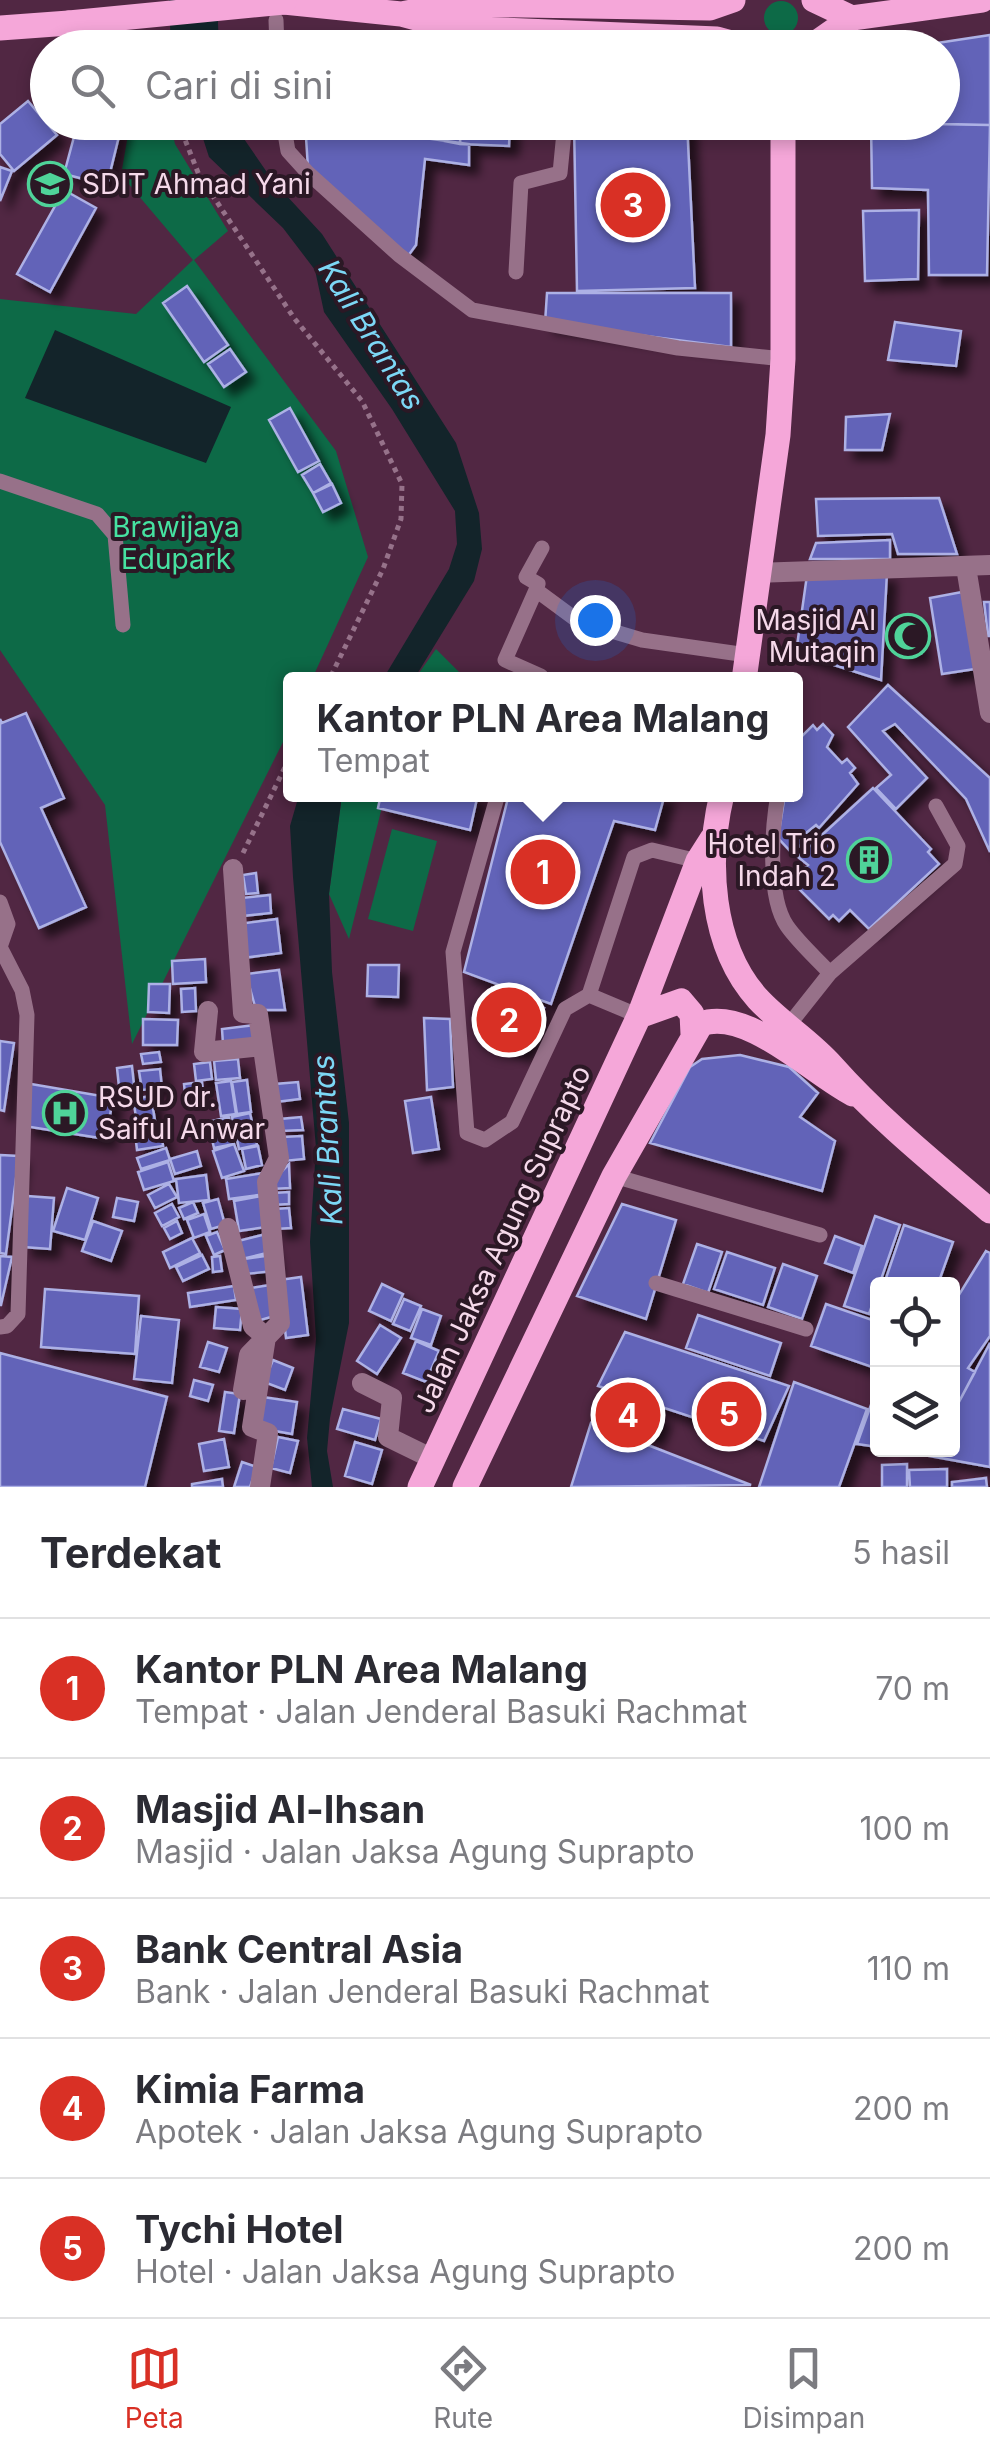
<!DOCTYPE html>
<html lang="id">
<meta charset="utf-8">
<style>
body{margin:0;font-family:Inter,sans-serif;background:#f7f7f7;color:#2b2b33}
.controls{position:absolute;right:30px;bottom:30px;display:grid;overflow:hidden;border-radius:10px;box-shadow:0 5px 15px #0003}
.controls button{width:90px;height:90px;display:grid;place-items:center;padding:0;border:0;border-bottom:2px solid #e1e1e2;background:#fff;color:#2b2b33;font:50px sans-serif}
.you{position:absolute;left:595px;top:620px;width:35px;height:35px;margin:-25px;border:8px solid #fff;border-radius:50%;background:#1a73e8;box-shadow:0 0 0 15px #1a73e833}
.badge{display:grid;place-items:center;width:65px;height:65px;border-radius:50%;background:#d93025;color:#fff;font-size:32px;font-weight:700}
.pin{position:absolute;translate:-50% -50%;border:5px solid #fff;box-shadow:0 2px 10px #0006}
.popup{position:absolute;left:283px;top:672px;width:520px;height:130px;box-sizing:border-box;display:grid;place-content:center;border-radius:10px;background:#fff;filter:drop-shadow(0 2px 8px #0005);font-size:32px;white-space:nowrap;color:#7c7c81}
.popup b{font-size:38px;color:#2b2b33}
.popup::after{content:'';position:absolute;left:50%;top:100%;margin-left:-20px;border:20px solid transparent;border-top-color:#fff}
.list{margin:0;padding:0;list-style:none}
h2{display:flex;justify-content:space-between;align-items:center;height:130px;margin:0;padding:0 40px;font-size:42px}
h2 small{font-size:32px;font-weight:400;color:#7c7c81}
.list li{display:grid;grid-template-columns:65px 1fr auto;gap:30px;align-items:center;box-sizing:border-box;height:140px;padding:0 40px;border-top:2px solid #e1e1e2}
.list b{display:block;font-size:38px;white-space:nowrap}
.list p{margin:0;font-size:32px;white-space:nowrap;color:#7c7c81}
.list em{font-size:32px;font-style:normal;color:#7c7c81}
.icon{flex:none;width:55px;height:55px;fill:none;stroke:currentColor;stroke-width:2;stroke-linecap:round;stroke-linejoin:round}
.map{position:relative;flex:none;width:990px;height:1487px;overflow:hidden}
.search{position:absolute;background:#fff;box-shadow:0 5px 15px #0003;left:30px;right:30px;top:30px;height:110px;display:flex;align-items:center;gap:25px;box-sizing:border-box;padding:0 35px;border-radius:55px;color:#7c7c81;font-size:38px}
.sheet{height:830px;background:#fff}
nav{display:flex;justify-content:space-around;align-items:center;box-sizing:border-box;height:140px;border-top:2px solid #e1e1e2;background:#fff;font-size:28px;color:#7c7c81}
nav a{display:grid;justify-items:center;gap:5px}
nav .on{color:#d93025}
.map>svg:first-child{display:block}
</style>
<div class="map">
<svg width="990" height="1487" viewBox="0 0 990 1487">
<defs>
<filter id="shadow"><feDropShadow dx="9" dy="9" stdDeviation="5" flood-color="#0009"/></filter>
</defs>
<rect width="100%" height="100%" fill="#512743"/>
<path fill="#0d6a47" d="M764 18a17 17 0 1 1 34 0a17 17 0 1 1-34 0Z
M130,123h40l5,21 53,87 -34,29 142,191 32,106 -56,122 -22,1v48l-158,316 -27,-239 -105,-155v-351l136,15 57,-54 -72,-85z
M436,649l28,28 -3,2 -47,1z
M342,795h43l-36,144 -20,-45z
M392,829l45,12 -24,90 -45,-12z"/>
<path fill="#13242a" d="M213,32l1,15h-29l-2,-14z
M198,123h35l40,58 49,53 134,209 23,70 3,36 -8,32 -60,98h-31l66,-110 8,-25 -2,-33 -63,-102 -68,-97 -9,-42 -32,-42 -74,-71z
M55,330l176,77 -25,56 -181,-65z
M299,795h43l-13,99 3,78 17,151v200l-19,95 -3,33 6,36h-21l-5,-49 9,-99 -6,-97 6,-94 -23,-271 -3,-51z"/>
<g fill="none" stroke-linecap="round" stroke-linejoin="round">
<path stroke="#13242a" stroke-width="48" d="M193,0l2,48"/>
</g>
<path fill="#6263b8" stroke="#adb1e5" stroke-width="2.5" filter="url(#shadow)" d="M990,35v90l-131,-3h83v-74l-18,-3z
M28,101l29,34 -43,36 -14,-17v-30z
M78,122l44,2 -15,61 -43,-11z
M305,122l164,22v21l-44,-6 -9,86 -8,11 -100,-88z
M367,122h46v13l-46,-8z
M413,122h48l-1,22 -47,-9z
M461,122h49l-1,24 -49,-2z
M574,122h113l8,166 -118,3z
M871,123l119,2 -3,150h-58l-1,-85 -56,-2z
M0,167l12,4 -12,30z
M64,190l32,18 -46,84 -33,-18z
M919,210l-1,69 -53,2 -2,-70z
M187,286l41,59 -24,17 -41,-59z
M547,293h184v54l-186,-24z
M895,322l66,9 -5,35 -68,-6z
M230,349l16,23 -22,15 -16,-23z
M290,408l29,53 -21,11 -29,-52z
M890,414l-8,36h-37l1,-33z
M320,464l11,19 -18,10 -11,-18z
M332,484l9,19 -18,9 -10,-19z
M939,498l18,56h-59l-6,-20 -74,2 -2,-37z
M890,540v19h-80l6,-16z
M887,573l-6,107 -85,-27 11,-78z
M962,592l13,77 -33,5 -12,-76z
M984,602h6v34h-2z
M918,617l3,36 -22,2 -3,-36z
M888,685l102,93v74l-24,-53 -71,-75 -12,7 44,47 -31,31 -20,-21 15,-13 -43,-48z
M26,713l38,85 -23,10 45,99 -47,21 -39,-86v-123l2,4z
M823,724l10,11 -6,12 15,16 5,-4 8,9 -5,5 8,11 -39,44 -3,-3 -15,12 4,4 -13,12 -14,-15 7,-44h11v-52l17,-17 4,5z
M873,788l58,61 -3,3 11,12 -70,65 -19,-19 -11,11 -6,-6 -4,4 -33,-33 4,-5 -5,-4 13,-12 -10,-8z
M381,794h97l-8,36 -92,-22z
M509,794h156l-10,36 -41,-9 -63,183 -87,-32z
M256,873l2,20 -12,1 -3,-19z
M270,895l1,18 -28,3 -2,-18z
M277,919l4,34 -38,5 -5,-34z
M205,959l1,23 -33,2 -1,-23z
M368,965h31l-1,32 -31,-1z
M279,970l6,40h-29l-10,-36z
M149,984h21l-1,29 -21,-1z
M195,988l1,23 -14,1 -1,-23z
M492,988l52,20 -21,45 -47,-20z
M424,1018l26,1 3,68 -26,3z
M143,1019l35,1 -1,25h-34z
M255,1025l1,15 -33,4 -1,-15z
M0,1041l14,2 -10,68 -4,-1z
M159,1052l2,10 -18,2 -2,-10z
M740,1055l49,12 29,26 -18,24 35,24 -13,50 -172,-48 40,-76 12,-8z
M238,1059l2,19 -24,2 -2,-19z
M210,1062l2,17 -16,2 -2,-17z
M132,1066l2,19 -15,2 -2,-19z
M160,1069l2,19 -20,2 -3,-19z
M247,1080l4,32 -14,2 -5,-32z
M231,1081l5,33 -15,2 -5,-33z
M202,1082l1,10 -18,2 -1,-10z
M298,1082l2,17 -24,3 -1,-18z
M31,1084l82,14 -7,41 -82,-13z
M151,1096l5,31 -18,2 -5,-30z
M431,1097l8,52 -26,4 -8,-52z
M250,1113l7,32 -18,4 -7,-32z
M229,1117l5,27 -20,4 -6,-26z
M301,1117l2,13 -22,1 -1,-12z
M161,1129l2,17 -26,4 -2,-17z
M302,1136l2,23 -20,2 -2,-24z
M234,1144l10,27 -22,7 -9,-27z
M258,1146l4,19 -16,4 -4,-20z
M166,1148l4,12 -29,9 -4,-11z
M197,1151l4,15 -26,8 -5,-15z
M0,1155l19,1 -13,98 -6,-1z
M168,1162l6,19 -30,9 -6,-18z
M289,1164l1,24 -19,1 10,-17z
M263,1173l3,21 -37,5 -3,-20z
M206,1175l3,25 -30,3 -3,-24z
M169,1184l8,13 -22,11 -7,-13z
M67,1188l31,10 -13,42 -32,-9z
M289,1192v12l-16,1v-12z
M27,1196l27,2 -4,51 -27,-2z
M261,1196l5,31 -27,4 -5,-30z
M117,1198l21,4 -4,19 -21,-4z
M218,1199l7,26 -14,4 -8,-26z
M193,1202l5,11 -14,6 -5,-11z
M172,1204l7,13 -17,9 -7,-13z
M622,1204l54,16 -30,99 -69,-23z
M289,1208l2,20 -15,1 -2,-20z
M204,1214l6,18 -16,6 -7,-18z
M875,1216l25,9 -31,89 -25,-8z
M93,1221l29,10 -11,30 -29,-10z
M177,1221l5,12 -12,6 -6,-11z
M904,1225l49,17 -15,42h-54z
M217,1232l8,18 -11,5 -8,-19z
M266,1234l5,18 -29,7 -4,-18z
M835,1236l27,10 -9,27 -28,-10z
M192,1238l8,15 -30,15 -7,-16z
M697,1244l25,8 -14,41 -25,-9z
M986,1251l4,2v83l-22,32 7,4 -23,43v-109z
M727,1252l48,16 -12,37 -49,-16z
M202,1255l7,14 -26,12 -7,-14z
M272,1255l2,16 -28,3 -2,-15z
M0,1256l12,1 -11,48h-1z
M220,1256l2,15 -9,1 -1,-15z
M783,1264l34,12 -15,43 -34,-12z
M301,1277l7,58 -22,3 -7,-58z
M276,1284l2,31 -21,6 -6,-33z
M382,1284l21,10 -12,27 -22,-10z
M234,1286l2,14 -46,7 -2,-14z
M45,1289l94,7 -4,58 -94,-7z
M404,1299l17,7 -11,25 -17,-7z
M826,1304l52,18v47l-67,-23z
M216,1307l26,2 -2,21 -26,-2z
M422,1309l19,7 -10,29 -20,-7z
M698,1315l83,28 -11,33 -84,-28z
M141,1316l38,4 -7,63 -38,-4z
M380,1325l21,13 -24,36 -20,-13z
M625,1332l164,54 -25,55 -166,-55z
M416,1341l23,10 -13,31 -23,-9z
M208,1342l19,6 -8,24 -19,-5z
M990,1343v124l-60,-11 4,-6h18v-35z
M0,1353l167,44 -22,90h-145z
M273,1360l20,8 -8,22 -21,-8z
M194,1380l19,5 -5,16 -18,-5z
M794,1382l73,27 -28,78h-80z
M877,1388h1v59l-21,-3z
M225,1392l15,2 -6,39 -15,-2z
M602,1393l60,23 -8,22 -61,-23z
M263,1397l34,5 -5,32 -34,-6z
M343,1409l38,10 -6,21 -38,-11z
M591,1423l160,62 -180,2z
M278,1437l20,4 -8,32 -19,-5z
M224,1439l5,28 -25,4 -5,-27z
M355,1442l27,8 -10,34 -27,-8z
M891,1450h43l-4,6z
M242,1462l15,5 -7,20h-16z
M907,1464v23h-25v-22z
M947,1469v18h-37l-1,-17z
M986,1478l1,9h-35v-5z
M222,1479l1,8h-31v-3z"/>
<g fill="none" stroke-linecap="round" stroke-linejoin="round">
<path stroke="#96728a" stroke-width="5" stroke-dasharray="5 5" stroke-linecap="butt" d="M178,122l21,53 95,143 68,83 40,83 -1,35 -18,50 -54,111
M243,853l47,-96"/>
<path stroke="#977189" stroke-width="15" d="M276,20l1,28
M283,122l5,29 19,21 92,83 73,55 206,38 105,11
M516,272l5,-89 39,-10 5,-51
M0,481l97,33 18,21 8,90
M542,548l-16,29 12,7 -2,6 42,31 64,19 105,15
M536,590l-31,70 36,16
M498,794l-45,158 14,181 18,7 27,-18 53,-113 24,-14 45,-138 18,-7 46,11
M778,794c-6,34 -11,103 9,132 12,17 29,32 43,47
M0,902l8,22 -8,23
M589,995l50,21
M788,1026l42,-53 125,-109 3,-18 -22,-40
M614,1176l206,59
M656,1283l150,46
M0,1327l7,-1 11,-12 9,-299 -5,-25 -22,-43"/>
<path stroke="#977189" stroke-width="20" d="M966,567l24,146
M758,573l232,-8
M233,869l10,144 15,1 21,144 -12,24 13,141 -31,32 -6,35
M208,1011l-4,41 58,-6
M228,1228l25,98 13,11
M362,1383l30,15 -4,39 45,22
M260,1487l8,-54 -16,-6 14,-90"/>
<path stroke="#f5a7d9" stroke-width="25" d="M814,0l38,18 130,-18
M284,2l117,12 52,14 264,11 33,9
M406,13l56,-9 248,4 23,-8
M0,28l69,-5
M809,48l43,-30
M744,680l34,-245 5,-76v-237
M722,794c-16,66 -12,152 36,205 22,24 52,42 74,67 48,54 103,98 158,145
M639,1016l42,-15 11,13 1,20
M420,1487l219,-471 59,-155 14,-22
M465,1487l149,-311 87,-152c46,-17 111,49 152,70"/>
<path stroke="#f5a7d9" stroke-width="25" d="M69,23l215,-21"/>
</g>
<defs>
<symbol id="school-ring" viewBox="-11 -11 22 22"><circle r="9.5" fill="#2b1825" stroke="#4fd399" stroke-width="1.5"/><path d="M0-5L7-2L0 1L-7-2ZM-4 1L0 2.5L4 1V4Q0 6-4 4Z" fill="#4fd399"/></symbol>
<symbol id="mosque-ring" viewBox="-11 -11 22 22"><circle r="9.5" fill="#2b1825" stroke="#4fd399" stroke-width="1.5"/><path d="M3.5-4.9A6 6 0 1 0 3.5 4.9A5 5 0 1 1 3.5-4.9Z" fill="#4fd399"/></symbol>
<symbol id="building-ring" viewBox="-11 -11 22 22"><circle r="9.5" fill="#2b1825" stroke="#4fd399" stroke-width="1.5"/><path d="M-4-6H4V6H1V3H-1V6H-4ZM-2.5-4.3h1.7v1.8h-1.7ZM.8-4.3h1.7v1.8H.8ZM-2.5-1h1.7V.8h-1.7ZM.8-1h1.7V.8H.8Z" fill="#4fd399"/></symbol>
<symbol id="hospital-ring" viewBox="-11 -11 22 22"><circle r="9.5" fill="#2b1825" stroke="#4fd399" stroke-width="1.5"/><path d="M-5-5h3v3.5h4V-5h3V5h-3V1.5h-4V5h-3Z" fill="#4fd399"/></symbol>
</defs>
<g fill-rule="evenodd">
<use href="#school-ring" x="25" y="159" width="50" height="50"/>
<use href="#mosque-ring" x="883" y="611" width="50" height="50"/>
<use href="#building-ring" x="844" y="835" width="50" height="50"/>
<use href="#hospital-ring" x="40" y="1088" width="50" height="50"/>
</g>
<g text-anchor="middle" stroke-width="8" stroke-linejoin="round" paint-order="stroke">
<g font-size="28" fill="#f5d9ea" stroke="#2b1825" text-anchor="start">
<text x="82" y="194">SDIT Ahmad Yani</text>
<text x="876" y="630" text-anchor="end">Masjid Al<tspan x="876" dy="32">Mutaqin</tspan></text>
<text x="836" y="854" text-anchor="end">Hotel Trio<tspan x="836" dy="32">Indah 2</tspan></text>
<text x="98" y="1107">RSUD dr.<tspan x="98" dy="32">Saiful Anwar</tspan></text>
</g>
<g font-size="28" fill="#46e2a1" stroke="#2b1825">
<text x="176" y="537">Brawijaya<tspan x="176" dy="32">Edupark</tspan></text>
</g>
<g font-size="28" fill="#f5d9ea" stroke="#2b1825">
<text transform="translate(502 1239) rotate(-65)" y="10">Jalan Jaksa Agung Suprapto</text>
</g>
<g font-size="30" font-style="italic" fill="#7cd7f5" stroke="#2b1825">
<text transform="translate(371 335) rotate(58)" y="10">Kali Brantas</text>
<text transform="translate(328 1140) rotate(-93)" y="10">Kali Brantas</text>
</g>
</g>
</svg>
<div class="controls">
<button><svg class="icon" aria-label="locate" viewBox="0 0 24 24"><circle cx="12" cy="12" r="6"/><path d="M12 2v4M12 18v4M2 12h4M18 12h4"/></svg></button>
<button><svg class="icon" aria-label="layers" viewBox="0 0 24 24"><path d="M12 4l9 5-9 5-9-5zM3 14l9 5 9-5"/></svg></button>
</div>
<div class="you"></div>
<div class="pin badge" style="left:543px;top:872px">1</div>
<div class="popup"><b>Kantor PLN Area Malang</b>Tempat</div>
<div class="pin badge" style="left:509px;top:1020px">2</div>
<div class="pin badge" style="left:633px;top:205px">3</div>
<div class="pin badge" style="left:628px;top:1415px">4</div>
<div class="pin badge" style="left:729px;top:1414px">5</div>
<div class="search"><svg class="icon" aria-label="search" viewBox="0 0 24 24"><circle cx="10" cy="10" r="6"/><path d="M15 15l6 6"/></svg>Cari di sini</div>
</div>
<section class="sheet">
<h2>Terdekat<small>5 hasil</small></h2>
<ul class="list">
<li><span class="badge">1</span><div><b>Kantor PLN Area Malang</b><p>Tempat · Jalan Jenderal Basuki Rachmat</p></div><em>70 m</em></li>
<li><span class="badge">2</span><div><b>Masjid Al-Ihsan</b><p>Masjid · Jalan Jaksa Agung Suprapto</p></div><em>100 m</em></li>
<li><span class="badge">3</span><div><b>Bank Central Asia</b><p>Bank · Jalan Jenderal Basuki Rachmat</p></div><em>110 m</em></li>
<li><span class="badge">4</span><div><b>Kimia Farma</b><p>Apotek · Jalan Jaksa Agung Suprapto</p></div><em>200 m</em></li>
<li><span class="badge">5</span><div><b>Tychi Hotel</b><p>Hotel · Jalan Jaksa Agung Suprapto</p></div><em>200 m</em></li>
</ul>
</section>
<nav>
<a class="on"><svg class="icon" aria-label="map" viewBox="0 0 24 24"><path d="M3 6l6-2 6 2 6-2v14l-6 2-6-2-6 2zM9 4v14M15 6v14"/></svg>Peta</a>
<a><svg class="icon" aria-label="directions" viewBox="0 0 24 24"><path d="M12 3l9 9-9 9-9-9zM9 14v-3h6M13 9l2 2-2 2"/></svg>Rute</a>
<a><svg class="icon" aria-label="saved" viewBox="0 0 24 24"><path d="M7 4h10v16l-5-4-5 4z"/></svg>Disimpan</a>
</nav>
